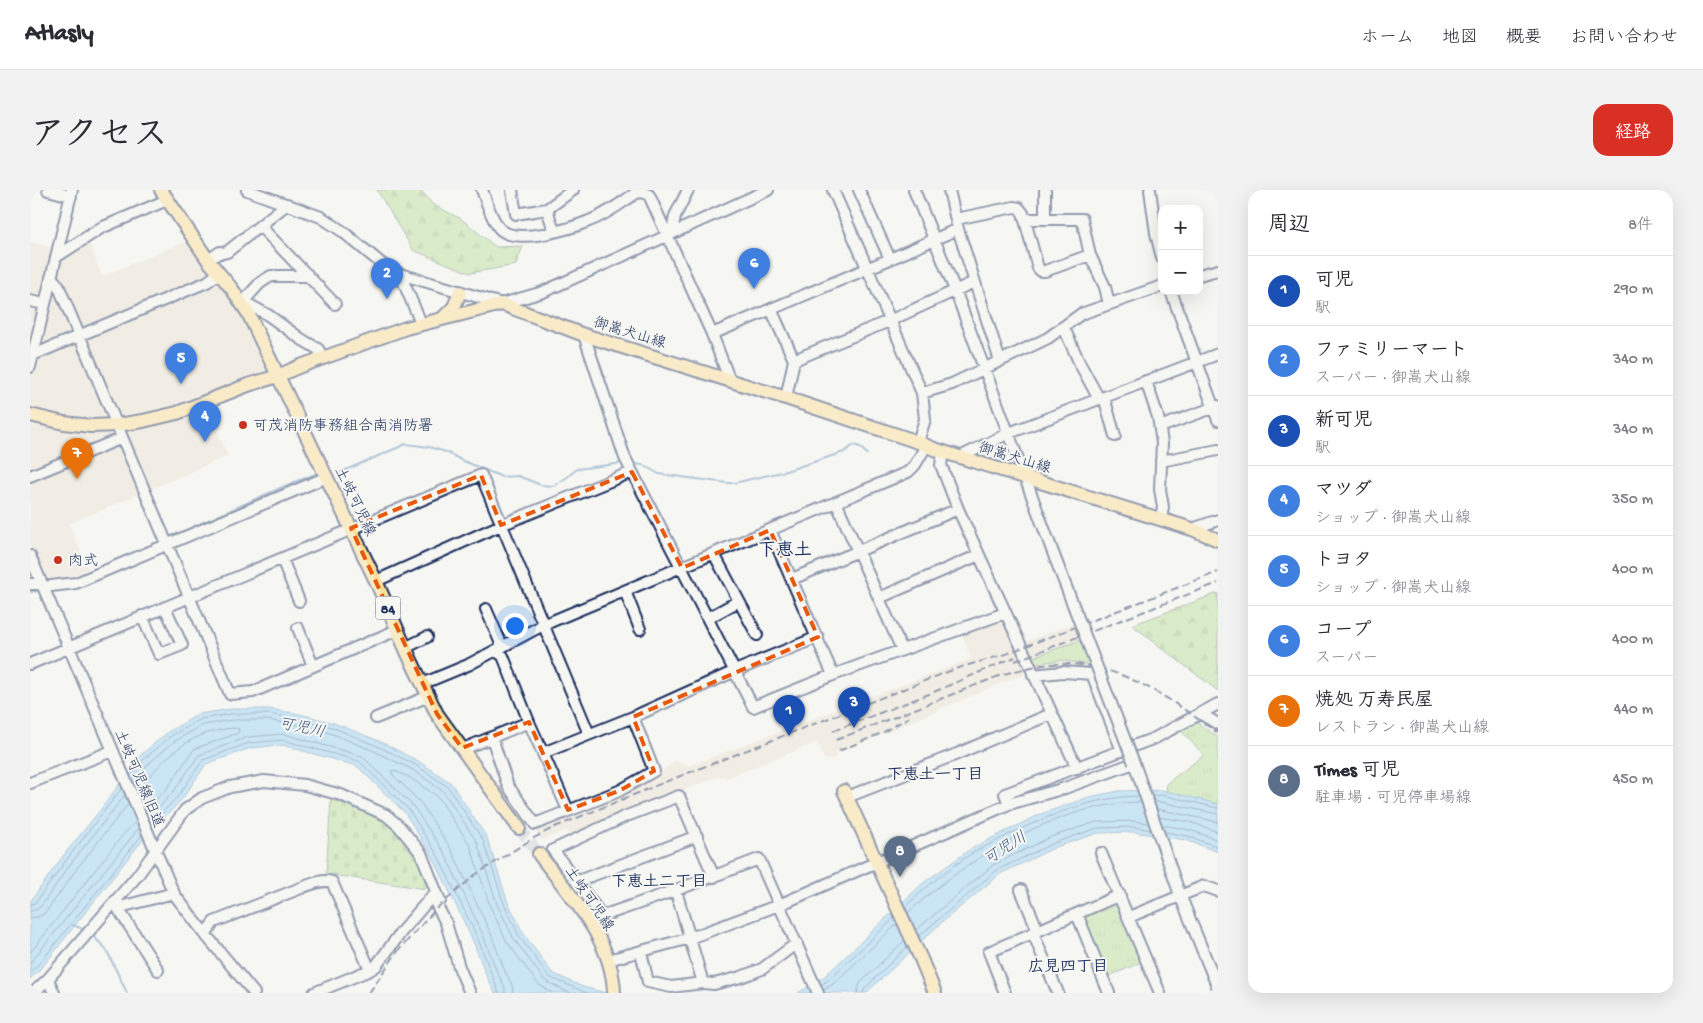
<!DOCTYPE html>
<html lang="ja">
<meta charset="utf-8">
<style>
body{margin:0;font-family:"Gochi Hand","Klee One",sans-serif;background:#f2f2f3;color:#2b2b33}
.controls{position:absolute;right:15px;top:15px;display:grid;overflow:hidden;border-radius:10px;box-shadow:0 5px 20px #0002}
.controls button{width:45px;height:45px;display:grid;place-items:center;padding:0;border:0;border-bottom:1px solid #e1e1e2;background:#fff;color:#2b2b33;font:25px sans-serif}
.you{position:absolute;left:484px;top:435px;width:18px;height:18px;margin:-12px;border:4px solid #fff;border-radius:50%;background:#1a73e8;box-shadow:0 0 0 8px #1a73e833}
.badge{display:grid;place-items:center;width:32px;height:32px;border-radius:50%;background:#d93025;color:#fff;font-size:16px;font-weight:700}
.pin{position:absolute;translate:-50% -41px;filter:drop-shadow(0 1px 2px #0008)}
.pin::after{content:'';position:absolute;top:26px;width:18px;height:15px;background:inherit;clip-path:polygon(0 0,100% 0,50% 100%)}
.list{margin:0;padding:0;list-style:none}
h2{display:flex;justify-content:space-between;align-items:center;height:65px;margin:0;padding:0 20px;font-size:21px}
h2 small{font-size:16px;font-weight:400;color:#7c7c81}
.list li{display:grid;grid-template-columns:32px 1fr auto;gap:15px;align-items:center;box-sizing:border-box;height:70px;padding:0 20px;border-top:1px solid #e1e1e2}
.list b{display:block;font-size:19px;white-space:nowrap}
.list p{margin:0;font-size:16px;white-space:nowrap;color:#7c7c81}
.list em{font-size:16px;font-style:normal;color:#7c7c81}
.map{position:relative;flex:none;width:1188px;height:803px;overflow:hidden;border-radius:15px}
header{display:flex;align-items:center;gap:30px;box-sizing:border-box;height:70px;padding:0 25px;background:#fff;border-bottom:1px solid #e1e1e2}
header strong{font-size:24px}
nav{display:flex;gap:28px;margin-inline-start:auto;font-size:18px}
.intro{display:flex;align-items:center;justify-content:space-between;box-sizing:border-box;height:120px;padding:0 30px}
h1{margin:0;font-size:35px}
.button{padding:12px 22px;border-radius:15px;background:#d93025;color:#fff;font-size:18px;font-weight:700}
main{display:flex;gap:30px;padding:0 30px}
aside{flex:1;background:#fff;border-radius:15px;box-shadow:0 5px 20px #0002}
.map>svg:first-child{display:block}
</style>
<header>
<strong>Atlasly</strong>
<nav><a>ホーム</a><a>地図</a><a>概要</a><a>お問い合わせ</a></nav>
</header>
<div class="intro"><h1>アクセス</h1><a class="button">経路</a></div>
<main>
<div class="map">
<svg width="1188" height="803" viewBox="0 0 1188 803">
<defs>
<pattern id="forest-firs" width="22" height="20" patternUnits="userSpaceOnUse" patternTransform="scale(1.25)"><rect width="22" height="20" fill="#b8de99"/><path d="M5 1l3.5 6h-7zM16 11l3.5 6h-7z" fill="#9ebf86"/></pattern>
<pattern id="cemetery-stones" width="16" height="16" patternUnits="userSpaceOnUse" patternTransform="scale(1.25)"><rect width="16" height="16" fill="#b8de99"/><path d="M2 7V4a2 2 0 0 1 4 0v3zM10 15v-3a2 2 0 0 1 4 0v3z" fill="#9ebf86"/></pattern>
<pattern id="park-tufts" width="24" height="20" patternUnits="userSpaceOnUse" patternTransform="scale(1.25)"><rect width="24" height="20" fill="#b8de99"/><path d="M3 7l-1-3M5 7V3M7 7l1-3M15 17l-1-3M17 17v-4M19 17l1-3" fill="none" stroke="#9ebf86"/></pattern>
</defs>
<rect width="100%" height="100%" fill="#f6f6f2"/>
<filter id="ink" filterUnits="userSpaceOnUse"><feTurbulence type="fractalNoise" baseFrequency=".02" numOctaves="2"/><feDisplacementMap in="SourceGraphic" scale="10" xChannelSelector="R" yChannelSelector="G"/><feConvolveMatrix kernelMatrix="1 2 1 2 8 2 1 2 1" color-interpolation-filters="sRGB"/></filter>
<g filter="url(#ink)">
<path fill="#ece3d2" d="M57,47l15,39 92,-38 38,51 46,87 -73,26 23,54 -159,68 19,45 -33,14 -13,2 -12,-37v-306l28,7z
M974,427l12,28 59,-22 20,49 -40,-5 -19,2 -201,85 1,4 -6,2 -6,-1 -7,-17 -90,36 -5,-2 -8,2 -140,57 -8,-4 -25,9 -7,-11 79,-31 49,-27 13,-10 13,5 283,-107 -9,-26z"/>
<path fill="#b8de99" stroke="#6a867c" d="M1051,450l10,25 -30,-5 -28,4 -3,-6z"/>
<path fill="url(#forest-firs)" stroke="#6a867c" d="M347,0h44l11,14 29,15 35,28 27,-1 -7,19 -46,8 -57,-23z
M1188,403v98l-86,-66z"/>
<path fill="url(#cemetery-stones)" stroke="#6a867c" d="M301,610l36,10 32,23 19,23 11,22 -3,11 -100,-15z"/>
<path fill="url(#park-tufts)" stroke="#6a867c" d="M1166,532l22,15v67l-51,-12 -1,-8 38,-29 -24,-25z
M1087,709l27,62 -39,17 -25,-63z"/>
<path fill="#95d0f5" stroke="#6490b9" d="M201,519h37l32,5 34,9 45,18 39,20 33,22 36,55 20,62 16,33 29,40 31,14 23,6h-111l-8,-16 -14,-36 -39,-82 -29,-46 -48,-47 -75,-21 -31,3 -45,16 -23,34 -46,49 -94,119 -13,13v-77l33,-46 39,-48 39,-53 27,-23 31,-18z
M1132,600l56,14v48l-32,-12 -52,-8 -36,1 -42,14 -56,27 -59,49 -75,70h-68l27,-17 97,-92 50,-36 69,-34 48,-17 30,-6z"/>
<g fill="none" stroke-linecap="round" stroke-linejoin="round">
<path stroke="#4c6f9a" stroke-width="1" d="M101,587l13,-18 27,-23 30,-17 30,-5h37l31,5 33,8 45,19 39,19 32,22 35,53 20,61 16,35 30,41 38,16
M104,594l15,-21 26,-22 28,-16 29,-5h35l31,5 32,8 44,18 39,19 30,21 34,51 20,62 17,35 31,42 25,12
M107,602c21,-28 47,-56 83,-62 6,-1 13,-3 19,-1l-1,4 -44,16 -26,38 -23,24
M1122,606l10,-1 56,13
M1124,612h7l57,12
M1127,619l61,13
M1129,627l31,5 28,10
M119,628l25,-27 25,-36 49,-18 36,-3 78,22 51,50 31,46 40,85 13,35 8,16v5
M121,635l28,-30 24,-35 46,-17 34,-3 76,21 50,49 29,46 40,83 21,54
M1132,635l28,5 28,10
M1135,642l23,4 30,11
M0,715l6,-3 31,-43 55,-71
M875,717c21,-20 44,-39 69,-55 11,-6 23,-11 34,-17 42,-20 84,-38 131,-39
M0,721l6,-1 5,-4 31,-44 53,-67
M878,723c58,-55 152,-110 233,-111
M0,728l8,-1 8,-5 32,-45 51,-64
M886,740l77,-65 58,-28 45,-15 38,-1 14,2
M889,746l78,-66 57,-27 43,-15 37,-1 17,3
M0,763l92,-117 14,-15
M0,773l109,-135
M0,782l10,-9 102,-128
M791,795l7,-5 66,-62
M794,800l9,-6 64,-60
M483,803l-1,-8 -8,-16 -13,-35 -40,-85 -31,-47 -28,-28v-4l17,7 29,20 32,48 20,61 17,36 31,42 14,9
M827,803l3,-10 44,-42
M833,803l2,-5 42,-41"/>
<path stroke="#6490b9" stroke-width="2" d="M603,274l10,1 16,9 68,9h7l52,-12 58,-19 10,-7 6,2 7,7
M309,283l67,-29 23,3 17,5 15,8 41,17 16,-1 23,9 12,1 13,-8 11,-9 46,-6
M138,348l119,-53 28,-11
M0,402l8,-1
M43,735l12,5
M61,744l15,15 21,44"/>
<path stroke="#caced4" stroke-width="12" stroke-dasharray="12 6" stroke-linecap="butt" d="M489,638l20,26"/>
<defs>
<path id="minor" d="M18,0l23,6
M217,0l74,27 21,14 40,33 18,10 102,30 41,-12 225,-102
M452,0c4,10 10,31 18,39 16,16 70,0 89,-8 17,-6 32,-18 47,-28l6,-1 7,3 63,139 18,47
M482,0l4,24 31,-5 26,-19
M803,0l89,203 3,26 -7,23
M829,0l31,69
M884,0l41,100 100,268
M919,0l9,39 42,132
M1120,0l6,43 6,25
M517,19l7,22
M1015,28v-28
M926,29l58,-12 5,1 4,5 15,55 3,3h4l45,-16
M995,29h57l8,36 15,32 4,17
M230,36l75,78
M642,42l3,-16 13,-26
M26,67l45,-29 66,-28
M178,70l12,-8 3,1 4,-1 60,-48
M277,84l-3,2h-33l-11,7 -18,20 8,2 18,10 33,24 17,10 5,9
M370,84l21,49
M1169,85l19,-5
M21,87l7,8 172,409 23,-2 144,-62
M1141,101l47,129
M0,111l15,3
M741,119l23,51
M1034,138l16,36 19,35
M682,144l178,-75 68,-30
M554,145l41,123 128,249 80,-32 172,-62
M3,165l174,-73 12,-9
M0,177l42,-177
M1116,191l12,36 4,26 -2,46 3,18 -2,12
M892,203l30,-9 96,-46 33,-24 81,-28
M1074,207l11,39
M756,208l8,-38 95,-39 85,-39
M1130,237l58,-21
M913,262l-2,13 17,44 119,259
M930,267l49,-24 209,-79
M1131,271l57,-11
M0,286l92,-38
M806,312l66,148
M1162,339l26,-9
M740,340l63,145
M684,364l43,81
M0,366l144,338 31,40 49,59
M252,369l17,42
M762,389l166,-70
M346,391l125,-56 131,-53
M0,394h12
M13,397l33,-4 251,-106
M595,401l15,38
M849,408l100,-43
M456,419l16,37
M112,426l17,38 23,-9 -17,-38
M678,428l31,-17
M268,438l15,38
M375,458l22,-11
M466,461l7,5 26,66 39,88
M0,474l451,-189 108,259
M1003,485l30,-3 29,2 30,77
M392,494l46,-19 75,-40 365,-153 7,-7 11,-19
M1171,524l17,10
M346,528l53,-22
M462,548l16,48 27,38 84,-33 35,-20 -21,-54
M433,559l66,-27
M513,563l90,-36 102,-46 83,-34
M0,593l82,-32
M817,607l110,-43 94,-40
M979,614l-4,-10 150,-56 63,-34
M1071,663l59,140
M684,687l-35,-81 -55,21 -71,33 49,66c53,-18 105,-37 157,-57l59,134
M548,691l119,-45
M991,700l17,41
M646,701l27,92
M1047,724l32,79
M1099,727l75,-31 14,5
M1003,743l25,60
M175,744l9,-12 87,-34c10,-4 22,-9 31,-6l38,88 -56,23
M611,762l7,30 23,5 32,-4 11,1 27,-7 21,-8 35,-26
M578,770l82,-22 89,-33 230,-101 56,-16 69,-25 46,132 38,93
M128,780l-39,-60 5,-4 50,-13
M340,780l6,-4 26,-35 30,-35 14,27 13,44 11,26
M18,789l6,14
M3,803l15,-14 89,-103 48,-66 17,-12 28,-11 34,-6 41,4 36,10 45,20 13,11 22,27 19,48
M975,803l-16,-41 131,-57"/>
<path id="major" d="M131,0l47,70 24,29 16,24 128,268 32,73 29,60 82,114
M413,128l11,-11 6,-15
M0,225l34,8 27,3 26,-1 26,-4 34,-8 71,-28 30,-9 20,-9 108,-39 96,-24 82,31 202,63 132,44 16,7 258,80 26,11
M814,601l77,168 14,34
M509,664c30,41 74,85 75,139"/>
</defs>
<use href="#minor" stroke="#1b2f5e" stroke-width="14"/>
<use href="#major" stroke="#1b2f5e" stroke-width="16"/>
<use href="#minor" stroke="#f6f6f2" stroke-width="10"/>
<use href="#major" stroke="#fdde96" stroke-width="12"/>
<path stroke="#1b2f5e" stroke-width="2" stroke-dasharray="8 4" stroke-linecap="butt" d="M973,465l215,-83
M985,471l203,-78
M803,541l96,-37 86,-37
M806,550l168,-66c16,-4 32,-9 49,-10 65,-4 115,34 165,69
M809,561l43,-18 27,-16
M339,803l28,-41 39,-43 39,-34 57,-36 23,-12 110,-45 290,-113 54,-16"/>
<defs>
<path id="minor-bridge" d="M1025,368l79,205"/>
</defs>
<use href="#minor-bridge" stroke="#1b2f5e" stroke-width="14" stroke-linecap="butt"/>
<use href="#minor-bridge" stroke="#f6f6f2" stroke-width="10"/>
</g>
</g>
<path d="M0 0H1188V803H0ZM602,282l50,96 88,-38 48,107 -185,80 21,54 -35,20 -51,19 -39,-88 -67,26 -25,-34 -86,-186 130,-53 20,50z" fill="#f6f6f2" fill-opacity=".55" fill-rule="evenodd"/>
<path fill="none" stroke="#e8590c" stroke-width="4" stroke-dasharray="10 6" stroke-linejoin="round" d="M602,282l50,96 88,-38 48,107 -185,80 21,54 -35,20 -51,19 -39,-88 -67,26 -25,-34 -86,-186 130,-53 20,50z"/>
<g fill="#c8321e" stroke="#f6f6f2" stroke-width="2">
<circle cx="213" cy="235" r="5"/>
<circle cx="28" cy="370" r="5"/>
</g>
<g text-anchor="middle" stroke-width="4" stroke-linejoin="round" paint-order="stroke">
<rect fill="#f6f6f2" stroke="#5d6b8a" stroke-width="1" x="345.5" y="406.5" width="25" height="23" rx="4"/>
<g font-size="14" font-weight="bold" fill="#1b2f5e">
<text x="358" y="423">84</text>
</g>
<g font-size="15" fill="#1b2f5e" stroke="#f6f6f2">
<text transform="translate(600 142) rotate(17)" y="5">御嵩犬山線</text>
<text transform="translate(985 267) rotate(17)" y="5">御嵩犬山線</text>
<text transform="translate(326 311) rotate(64)" y="5">土岐可児線</text>
<text transform="translate(110 588) rotate(67)" y="5">土岐可児線旧道</text>
<text transform="translate(560 708) rotate(56)" y="5">土岐可児線</text>
</g>
<g font-size="15" fill="#1b2f5e" stroke="#f6f6f2" text-anchor="start">
<text x="223" y="240">可茂消防事務組合南消防署</text>
<text x="38" y="375">肉式</text>
</g>
<g font-size="16" font-style="italic" fill="#3a5784" stroke="#f6f6f2">
<text transform="translate(272 536) rotate(12)" y="6">可児川</text>
<text transform="translate(974 657) rotate(-33)" y="6">可児川</text>
</g>
<g font-size="16" font-weight="bold" fill="#1b2f5e" stroke="#f6f6f2">
<text x="905" y="589">下恵土一丁目</text>
<text x="629" y="696">下恵土二丁目</text>
<text x="1038" y="781">広見四丁目</text>
</g>
<g font-size="18" font-weight="bold" fill="#1b2f5e" stroke="#f6f6f2">
<text x="755" y="365">下恵土</text>
</g>
</g>
</svg>
<div class="controls">
<button>+</button>
<button>−</button>
</div>
<div class="you"></div>
<div class="pin badge" style="left:759px;top:546px;background:#1a4fb4">1</div>
<div class="pin badge" style="left:357px;top:109px;background:#3f7fe0">2</div>
<div class="pin badge" style="left:824px;top:538px;background:#1a4fb4">3</div>
<div class="pin badge" style="left:175px;top:252px;background:#3f7fe0">4</div>
<div class="pin badge" style="left:151px;top:194px;background:#3f7fe0">5</div>
<div class="pin badge" style="left:724px;top:99px;background:#3f7fe0">6</div>
<div class="pin badge" style="left:47px;top:289px;background:#e8710a">7</div>
<div class="pin badge" style="left:870px;top:687px;background:#5c6f8a">8</div>
</div>
<aside>
<h2>周辺<small>8件</small></h2>
<ul class="list">
<li><span class="badge" style="background:#1a4fb4">1</span><div><b>可児</b><p>駅</p></div><em>290 m</em></li>
<li><span class="badge" style="background:#3f7fe0">2</span><div><b>ファミリーマート</b><p>スーパー · 御嵩犬山線</p></div><em>340 m</em></li>
<li><span class="badge" style="background:#1a4fb4">3</span><div><b>新可児</b><p>駅</p></div><em>340 m</em></li>
<li><span class="badge" style="background:#3f7fe0">4</span><div><b>マツダ</b><p>ショップ · 御嵩犬山線</p></div><em>350 m</em></li>
<li><span class="badge" style="background:#3f7fe0">5</span><div><b>トヨタ</b><p>ショップ · 御嵩犬山線</p></div><em>400 m</em></li>
<li><span class="badge" style="background:#3f7fe0">6</span><div><b>コープ</b><p>スーパー</p></div><em>400 m</em></li>
<li><span class="badge" style="background:#e8710a">7</span><div><b>焼処 万寿民屋</b><p>レストラン · 御嵩犬山線</p></div><em>440 m</em></li>
<li><span class="badge" style="background:#5c6f8a">8</span><div><b>Times 可児</b><p>駐車場 · 可児停車場線</p></div><em>450 m</em></li>
</ul>
</aside>
</main>
